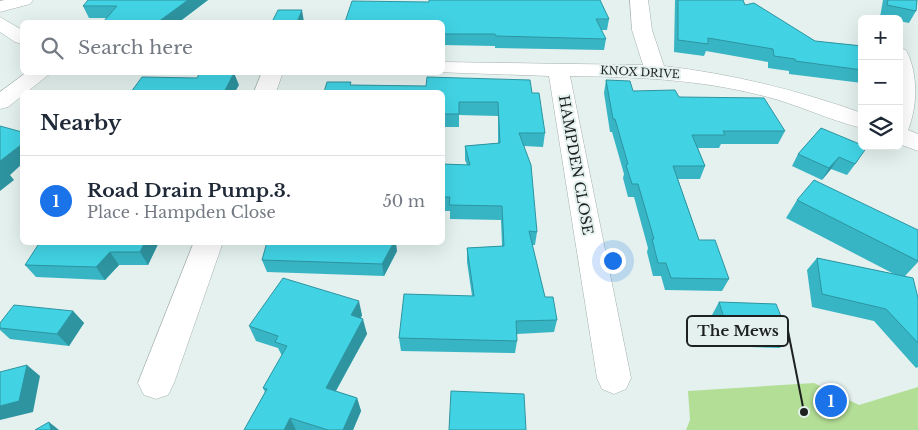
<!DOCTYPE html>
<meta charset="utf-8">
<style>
body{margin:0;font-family:"Libre Baskerville",serif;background:#f2f2f3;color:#1f2937}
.controls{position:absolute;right:15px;top:15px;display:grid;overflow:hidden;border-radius:8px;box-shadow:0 5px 20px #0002}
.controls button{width:45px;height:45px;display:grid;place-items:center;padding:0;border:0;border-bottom:1px solid #e0e1e3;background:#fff;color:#1f2937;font:25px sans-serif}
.you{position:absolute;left:612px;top:260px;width:18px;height:18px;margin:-12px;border:4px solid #fff;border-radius:50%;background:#1a73e8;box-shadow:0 0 0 8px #1a73e833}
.badge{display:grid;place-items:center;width:32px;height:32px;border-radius:50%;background:#1a73e8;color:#fff;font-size:16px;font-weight:700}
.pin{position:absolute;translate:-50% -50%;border:2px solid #fff;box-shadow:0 1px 5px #0006}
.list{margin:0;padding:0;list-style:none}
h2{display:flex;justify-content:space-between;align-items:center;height:65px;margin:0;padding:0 20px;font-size:21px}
h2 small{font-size:16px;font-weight:400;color:#747a83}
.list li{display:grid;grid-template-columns:32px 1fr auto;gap:15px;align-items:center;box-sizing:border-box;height:90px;padding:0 20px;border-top:1px solid #e0e1e3}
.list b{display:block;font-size:19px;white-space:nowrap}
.list p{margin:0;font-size:16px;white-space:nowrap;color:#747a83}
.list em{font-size:16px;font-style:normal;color:#747a83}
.icon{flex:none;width:28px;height:28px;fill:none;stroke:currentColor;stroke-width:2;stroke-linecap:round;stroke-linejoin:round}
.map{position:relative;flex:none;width:918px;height:430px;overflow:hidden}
.search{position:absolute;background:#fff;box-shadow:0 5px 20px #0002;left:20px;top:20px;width:425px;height:55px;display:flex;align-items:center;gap:12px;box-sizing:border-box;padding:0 18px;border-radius:8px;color:#747a83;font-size:19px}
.panel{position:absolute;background:#fff;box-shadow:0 5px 20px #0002;left:20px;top:90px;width:425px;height:155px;border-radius:8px}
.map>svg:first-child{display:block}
</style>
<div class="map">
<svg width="918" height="430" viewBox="0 0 918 430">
<rect width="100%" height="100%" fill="#e4f1ee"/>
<path fill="#b3de96" d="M814,383l45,22 59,-18v43h-232l4,-10 -2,-29z"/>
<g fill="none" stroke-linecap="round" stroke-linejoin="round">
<defs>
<path id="street" d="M5,0h28l-3,4 -30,8v-11z
M630,0h18l4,30 12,36c68,8 133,24 198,47v15c-34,-8 -65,-24 -98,-32 -66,-17 -127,-19 -194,-20l61,302 -5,11 -12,5 -12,-5 -5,-11 -48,-302 -114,-4h7v-10l201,3 -11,-35z
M0,17l22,13v14l-7,-2 -15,-10z
M899,48l7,2c12,23 12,55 2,80l10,4v17l-19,-7v-43l3,-12 -3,-14z
M27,72h25l-25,20h-5v4l-14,11 -8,2v-17z
M262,72h21l-7,20h-22z
M194,242h29l-49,141 -6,12 -12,4 -12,-4 -6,-12z"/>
</defs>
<use href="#street" stroke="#a3b0ad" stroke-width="1"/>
<use href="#street" fill="#fff" fill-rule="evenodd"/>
</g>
<path fill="#38b5c4" d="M208,0l-29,22h-76l4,-4h-18l-6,-12z
M675,0h68l2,5 70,36 47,5v37l-73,-9v-3l-21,-3v-6l-62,-11 -2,5 -30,-4z
M883,0h34l-1,11 -7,12 -10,-2v-2h-9l-10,-2z
M609,19l-2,11h-6l5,9 -2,11 -109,-2v-2l-53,-1v-23z
M606,80l27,11 46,6 106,34 -7,13h-57l-2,4h-21l7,18 -5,13h-22l21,61 30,39 -7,12 -57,-1 -4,-14h-8l-6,-24 1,-4 -14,-51h-6l-5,-19 1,-4 -12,-42h-2l-6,-39z
M351,85l181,8 13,40 -2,14 -19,-1 13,86 -2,13h-3l13,52 12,23 -3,12 -37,2v7l-2,12 -114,-2 -2,-13 73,-42 -5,-34v-14l35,-2 -1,-26 -51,-1v-8h-8v-47l25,1 -2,-5v-14l33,-3v-27l-39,-1v12h-17v-35h-118z
M821,128l38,31 -12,16 -16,-6 -9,11 -30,-14 6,-12z
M797,200l121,30v32l-13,14 13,22v69l-2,1 -42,-47 -62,-14 -5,-37 10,-12 77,16 -108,-56z
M159,242l-11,23h-29l-14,15 -69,-3 -11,-12z
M397,251l-13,25 -117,-4 -5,-12z
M719,302l70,34 -9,12 -58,-2 -10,-31z
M73,311l11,12 -15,23 -59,-7 -10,-9v-7z
M362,315l-1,3 6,16 -31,57 21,7 4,13 -8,19h-109l21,-38 -2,-4 19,-32 -4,-8 -22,-7 -7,-15z"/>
<path fill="#2e94a0" d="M188,0h20l-29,22h-21z
M302,10l2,12h-7z
M234,73l5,12 -4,7h-11z
M22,144v20l-12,11 4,5 -14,11v-30z
M839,157l-8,12 -9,11 7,-12z
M145,242h14l-11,23 -8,-13z
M394,242h2l1,9 -13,25 -2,-12z
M110,252l9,13 -14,15 -9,-13z
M359,301l3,14 -7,15 -4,-15z
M73,311l11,12 -15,23 -12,-12z
M363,319l4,15 -37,67 -4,-13z
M27,365l13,11 -7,36 -33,8v-14z
M357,398l4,13 -8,19h-10z
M290,418l6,12h-12z
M49,422l10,8h-8z"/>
<path fill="#41d3e4" stroke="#2e94a0" d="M88,0h100l-30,22h-55l14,-16h-34z
M429,0h171l9,19h-13l10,20 -110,-3 -1,-2h-53v-12h-97l7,-21 77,1z
M678,0h65l2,5 9,-2 61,38 47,5v24l-67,-9v-2l-21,-3 -1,-7 -65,-11v6l-30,-4z
M888,0h29l-1,11 -29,-6z
M278,10h24l-5,12h-25z
M200,72l34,1 -10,19h-93l11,-15 55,1z
M427,77l103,3 2,13h7l6,40h-26l12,32 6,67 -8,-1 16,66h8l4,23 -41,1 1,20 -118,-3 5,-44 70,2 -7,-48 37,-2 -2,-40 -53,-1 1,-8h-8v-33l28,1 -5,-19 35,-3 -2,-41h-39v12h-17v-22h-118l3,-10h24l-1,3 76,1z
M606,80l24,1 3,10 42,-1 4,7 85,1 21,33h-62l2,4h-33l13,31h-32l26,74h16l14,39 -58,-1 -5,-15h-8l-6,-24h2l-16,-55h-6l-6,-19 2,-1 -13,-45h-2z
M0,126l22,6v12l-22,17z
M821,128l41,17v1l5,1 -12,17 -16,-7 -10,11 -31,-14z
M814,180l104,50v31l-121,-61z
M40,242h105l-5,10h-30l-14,15 -71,-2z
M267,242h127l-12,22 -120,-4z
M817,258l96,20 5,20v45l-32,-34 -64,-15z
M283,278l76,23 -8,14 12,4 -37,69 31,10 -14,32h-15l-38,-12 -6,12h-40l23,-41 -4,-1 24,-42 -12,-4 3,-6 -29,-10z
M719,302l57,2 13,32 -60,-2z
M14,305l59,6 -16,23 -57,-6v-5z
M27,365l-8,36 -19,5v-34z
M451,391l73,3 2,36h-77z
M49,422l2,8h-16z"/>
<g text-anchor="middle" stroke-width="4" stroke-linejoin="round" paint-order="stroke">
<g font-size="11" fill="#1d2120" stroke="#e4f1ee">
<text transform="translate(640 72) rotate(3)" y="4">KNOX DRIVE</text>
</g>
<g font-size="14" fill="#1d2120" stroke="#e4f1ee">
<text transform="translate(576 165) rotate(80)" y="5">HAMPDEN CLOSE</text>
</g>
</g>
<path fill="none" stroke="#1d2120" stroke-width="2" d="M804 412L788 331"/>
<circle fill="#1d2120" stroke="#e4f1ee" stroke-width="2" cx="804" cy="412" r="5"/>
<rect fill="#e4f1ee" stroke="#1d2120" stroke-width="2" x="687" y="316" width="101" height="30" rx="5"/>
<g font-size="15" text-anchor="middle" font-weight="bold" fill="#1d2120">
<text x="738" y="336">The Mews</text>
</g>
</svg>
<div class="controls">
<button>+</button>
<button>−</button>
<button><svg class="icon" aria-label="layers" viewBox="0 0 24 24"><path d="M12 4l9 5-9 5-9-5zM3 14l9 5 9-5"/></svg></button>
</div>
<div class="you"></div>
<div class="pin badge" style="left:831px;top:401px">1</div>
<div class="search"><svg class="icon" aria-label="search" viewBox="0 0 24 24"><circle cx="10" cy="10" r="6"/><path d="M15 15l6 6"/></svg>Search here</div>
<section class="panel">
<h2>Nearby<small></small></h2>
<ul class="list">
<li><span class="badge">1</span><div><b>Road Drain Pump.3.</b><p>Place · Hampden Close</p></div><em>50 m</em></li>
</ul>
</section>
</div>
